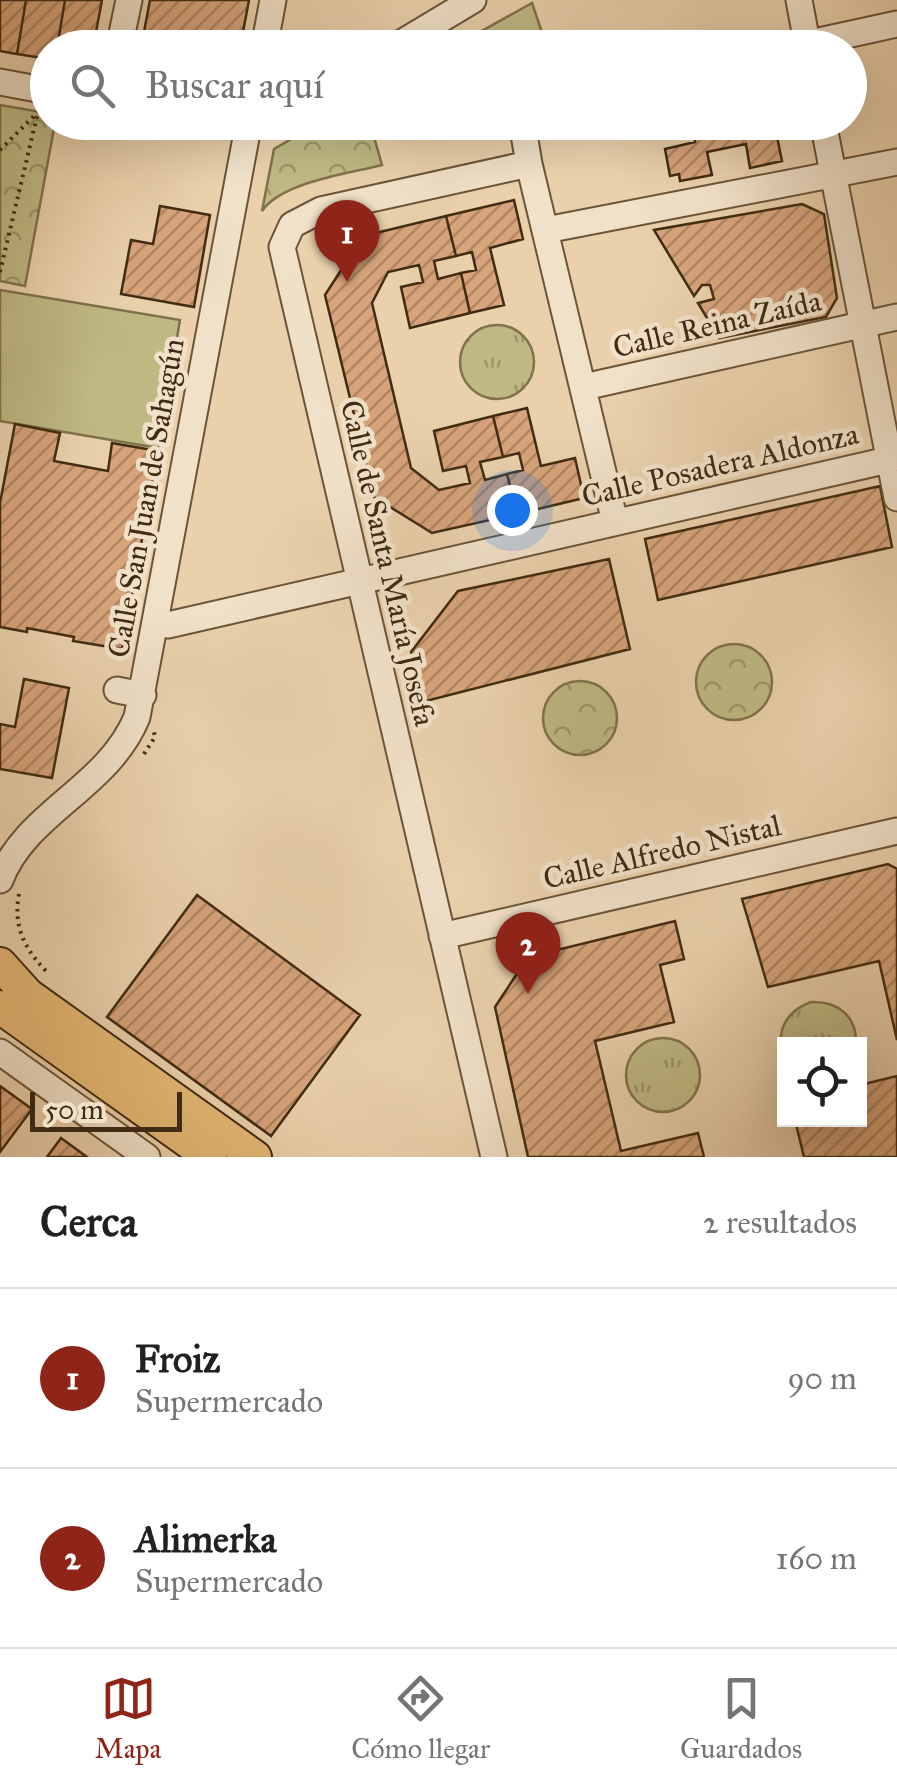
<!DOCTYPE html>
<html lang="es">
<meta charset="utf-8">
<style>
body{margin:0;font-family:"IM FELL Great Primer",serif;background:#f2f2f2;color:#202124}
.controls{position:absolute;right:30px;bottom:30px;display:grid;overflow:hidden;border-radius:0px;box-shadow:0 10px 40px #0002}
.controls button{width:90px;height:90px;display:grid;place-items:center;padding:0;border:0;border-bottom:2px solid #e0e0e0;background:#fff;color:#202124;font:50px sans-serif}
.scale{position:absolute;left:30px;bottom:25px;width:152px;box-sizing:border-box;padding-left:10px;border:5px solid #412b12;border-top:0;font-size:28px;line-height:35px;white-space:nowrap;color:#412b12;-webkit-text-stroke:8px #f1e1c9;paint-order:stroke}
.you{position:absolute;left:512px;top:510px;width:35px;height:35px;margin:-25px;border:8px solid #fff;border-radius:50%;background:#1a73e8;box-shadow:0 0 0 15px #1a73e833}
.badge{display:grid;place-items:center;width:65px;height:65px;border-radius:50%;background:#8f2418;color:#fff;font-size:32px;font-weight:700}
.pin{position:absolute;translate:-50% -82px;filter:drop-shadow(0 2px 5px #0008)}
.pin::after{content:'';position:absolute;top:52px;width:35px;height:30px;background:inherit;clip-path:polygon(0 0,100% 0,50% 100%)}
.list{margin:0;padding:0;list-style:none}
h2{display:flex;justify-content:space-between;align-items:center;height:130px;margin:0;padding:0 40px;font-size:42px}
h2 small{font-size:32px;font-weight:400;color:#757577}
.list li{display:grid;grid-template-columns:65px 1fr auto;gap:30px;align-items:center;box-sizing:border-box;height:180px;padding:0 40px;border-top:2px solid #e0e0e0}
.list b{display:block;font-size:38px;white-space:nowrap}
.list p{margin:0;font-size:32px;white-space:nowrap;color:#757577}
.list em{font-size:32px;font-style:normal;color:#757577}
.icon{flex:none;width:55px;height:55px;fill:none;stroke:currentColor;stroke-width:2;stroke-linecap:round;stroke-linejoin:round}
.map{position:relative;flex:none;width:897px;height:1157px;overflow:hidden}
.search{position:absolute;background:#fff;box-shadow:0 10px 40px #0002;left:30px;right:30px;top:30px;height:110px;display:flex;align-items:center;gap:25px;box-sizing:border-box;padding:0 35px;border-radius:55px;color:#757577;font-size:38px}
.sheet{height:490px;background:#fff}
nav{display:flex;justify-content:space-around;align-items:center;box-sizing:border-box;height:140px;border-top:2px solid #e0e0e0;background:#fff;font-size:28px;color:#757577}
nav a{display:grid;justify-items:center;gap:5px}
nav .on{color:#8f2418}
.map>svg:first-child{display:block}
</style>
<div class="map">
<svg width="897" height="1157" viewBox="0 0 897 1157">
<defs>
<pattern id="grass-tufts" width="24" height="20" patternUnits="userSpaceOnUse" patternTransform="scale(2.5)"><rect width="24" height="20" fill="#bfb984"/><path d="M3 7l-1-3M5 7V3M7 7l1-3M15 17l-1-3M17 17v-4M19 17l1-3" fill="none" stroke="#9d976b"/></pattern>
<pattern id="park-crowns" width="20" height="18" patternUnits="userSpaceOnUse" patternTransform="scale(2.5)"><rect width="20" height="18" fill="#bfb984"/><path d="M2 6a3 3 0 1 1 6 0M12 15a3 3 0 1 1 6 0" fill="none" stroke="#9d976b"/></pattern>
<pattern id="building-hatch" width="6" height="6" patternUnits="userSpaceOnUse" patternTransform="scale(2.5)"><rect width="6" height="6" fill="#d7a47b"/><path d="M-1 1l2-2M0 6l6-6M5 7l2-2" fill="none" stroke="#b08663"/></pattern>
</defs>
<rect width="100%" height="100%" fill="#ead1ac"/>
<filter id="stains"><feTurbulence type="fractalNoise" baseFrequency=".002" numOctaves="4"/><feColorMatrix values="0 0 0 0 .2 0 0 0 0 .09 0 0 0 0 .02 0 0 0 .5 -.17"/></filter>
<radialGradient id="worn" r=".72"><stop offset=".6" stop-color="#630" stop-opacity="0"/><stop offset="1" stop-color="#630" stop-opacity=".3"/></radialGradient>
<path fill="url(#grass-tufts)" stroke="#80724b" stroke-width="2.5" d="M532,3l15,44h-94z
M460 362a37 37 0 1 1 74 0a37 37 0 1 1-74 0Z
M811,1002c27,-1 46,14 45,42h-72v11c-9,-25 3,-44 27,-53z
M626 1075a37 37 0 1 1 74 0a37 37 0 1 1-74 0Z"/>
<path fill="url(#park-crowns)" stroke="#80724b" stroke-width="2.5" d="M0,105l47,8 1,9 7,1 -30,163 -25,-5z
M319,123h51l12,42c-35,9 -100,17 -120,46l12,-62z
M696 682a38 38 0 1 1 76 0a38 38 0 1 1-76 0Z
M543 718a37 37 0 1 1 74 0a37 37 0 1 1-74 0Z"/>
<path fill="#bfb984" stroke="#80724b" stroke-width="2.5" d="M0,290l180,30 -22,128 -158,-27z"/>
<path fill="url(#building-hatch)" stroke="#412b12" stroke-width="2.5" d="M0,0h26l-9,54 -17,-3z
M26,0h39l-8,48h-9v11l-31,-5z
M65,0h37l-9,48h-36z
M150,0h99l-9,48h-99z
M660,122h114l8,39 -32,7 -4,-24 -39,8 5,23 -32,6 -1,-7 -9,2 -5,-27 30,-7 -3,-16 -30,6z
M514,200l9,39 -33,9 14,57 -34,8 -9,-40 15,-3 -4,-18 -16,4 -10,-40z
M802,204l22,10 13,84 -11,19 -107,21 -21,-35 16,-4 -4,-14h-8l-8,11 -40,-66z
M160,206l50,9 -16,92 -73,-13 10,-54 22,4z
M446,216l10,40 -22,5 4,18 23,-6 9,40 -60,15 -9,-41 22,-5 -4,-17 -31,7 -16,31 39,165 28,22 31,-7 -4,-17 -23,5 -9,-40 59,-15 10,41 -23,5 5,18 22,-6 10,40 -85,19 -58,-36 -49,-202 38,-59z
M527,408l14,58 34,-8 9,40 -67,16 -10,-40 16,-4 -4,-17 -16,4 -10,-41z
M15,424l45,9 -6,28 54,10 4,-28 46,8 -36,198 -49,-8 1,-4 -47,-9v4l-27,-5v-124z
M880,486l12,61 -234,53 -13,-61z
M609,559l21,90 -208,53 -11,-50 47,-61z
M24,679l45,9 -17,90 -52,-9v-45l15,3z
M888,864l9,5v171l-18,-79 -111,26 -26,-88z
M197,895l163,120 -89,121 -164,-119z
M675,921l9,38 -24,6 14,57 -79,19 26,110 77,-18 6,24h-176l-33,-150 33,-50z
M897,1076v81h-93l-9,-37h65v-35z
M0,1086l32,23 -32,43z
M61,1138l26,19h-40z"/>
<g fill="none" stroke-linecap="round" stroke-linejoin="round">
<defs>
<path id="minor" d="M799,0l9,48
M119,48l10,-48
M264,48l9,-48
M393,48l80,-48
M787,48l110,-24
M0,82l48,9
M522,122l7,42 86,358
M823,122l74,376
M546,230l351,-68
M584,387l313,-70
M156,623l12,2 729,-167
M117,690l26,5
M0,880c26,-68 108,-92 137,-163l112,-595
M442,936l455,-105
M0,1052l147,105
M494,1157l-212,-910 10,-22 29,-15 208,-46"/>
<path id="major" d="M0,964l28,31 227,162
M0,1007l210,150"/>
</defs>
<use href="#minor" stroke="#6b5438" stroke-width="29"/>
<use href="#major" stroke="#412b12" stroke-width="36"/>
<path stroke="#412b12" stroke-width="4" stroke-dasharray="2.5 5" stroke-linecap="butt" d="M0,150l38,-38
M0,272l38,-160
M144,754l11,-17 -1,-5
M19,894c-6,32 5,54 27,77l-3,3"/>
<use href="#minor" stroke="#f1e1c9" stroke-width="25"/>
<use href="#major" stroke="#e5b876" stroke-width="32"/>
</g>
<g text-anchor="middle" stroke-width="9" stroke-linejoin="round" paint-order="stroke">
<g font-size="30" fill="#412b12" stroke="#f1e1c9">
<text transform="translate(717 324) rotate(-13)" y="10">Calle Reina Zaída</text>
<text transform="translate(720 465) rotate(-13)" y="10">Calle Posadera Aldonza</text>
<text transform="translate(146 498) rotate(-80)" y="10">Calle San Juan de Sahagún</text>
<text transform="translate(388 563) rotate(77)" y="10">Calle de Santa María Josefa</text>
<text transform="translate(662 852) rotate(-13)" y="10">Calle Alfredo Nistal</text>
</g>
</g>
<rect width="100%" height="100%" filter="url(#stains)"/>
<rect width="100%" height="100%" fill="url(#worn)"/>
</svg>
<div class="controls">
<button><svg class="icon" aria-label="locate" viewBox="0 0 24 24"><circle cx="12" cy="12" r="6"/><path d="M12 2v4M12 18v4M2 12h4M18 12h4"/></svg></button>
</div>
<div class="scale">50 m</div>
<div class="you"></div>
<div class="pin badge" style="left:347px;top:282px">1</div>
<div class="pin badge" style="left:528px;top:994px">2</div>
<div class="search"><svg class="icon" aria-label="search" viewBox="0 0 24 24"><circle cx="10" cy="10" r="6"/><path d="M15 15l6 6"/></svg>Buscar aquí</div>
</div>
<section class="sheet">
<h2>Cerca<small>2 resultados</small></h2>
<ul class="list">
<li><span class="badge">1</span><div><b>Froiz</b><p>Supermercado</p></div><em>90 m</em></li>
<li><span class="badge">2</span><div><b>Alimerka</b><p>Supermercado</p></div><em>160 m</em></li>
</ul>
</section>
<nav>
<a class="on"><svg class="icon" aria-label="map" viewBox="0 0 24 24"><path d="M3 6l6-2 6 2 6-2v14l-6 2-6-2-6 2zM9 4v14M15 6v14"/></svg>Mapa</a>
<a><svg class="icon" aria-label="directions" viewBox="0 0 24 24"><path d="M12 3l9 9-9 9-9-9zM9 14v-3h6M13 9l2 2-2 2"/></svg>Cómo llegar</a>
<a><svg class="icon" aria-label="saved" viewBox="0 0 24 24"><path d="M7 4h10v16l-5-4-5 4z"/></svg>Guardados</a>
</nav>
